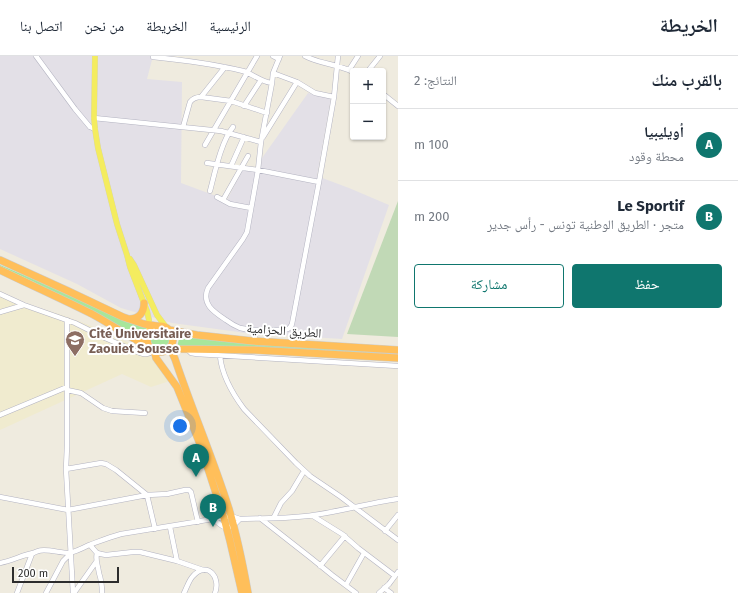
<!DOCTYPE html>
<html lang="ar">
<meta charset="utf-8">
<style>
body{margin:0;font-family:"Fira Sans","Noto Naskh Arabic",sans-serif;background:#f2f2f3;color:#1f2937;direction:rtl}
.controls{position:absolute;right:12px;top:12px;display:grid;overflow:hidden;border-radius:4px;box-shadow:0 1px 3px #0004}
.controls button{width:36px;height:36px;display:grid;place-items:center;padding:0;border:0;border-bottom:1px solid #e0e1e3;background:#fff;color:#1f2937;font:20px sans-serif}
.scale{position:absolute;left:12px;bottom:10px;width:107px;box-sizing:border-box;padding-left:4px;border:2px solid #2d2d2d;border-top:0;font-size:11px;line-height:14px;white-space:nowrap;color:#2d2d2d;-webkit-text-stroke:3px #fff;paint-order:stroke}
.you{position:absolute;left:180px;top:370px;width:14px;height:14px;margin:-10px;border:3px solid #fff;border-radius:50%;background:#1a73e8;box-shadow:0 0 0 6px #1a73e833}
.badge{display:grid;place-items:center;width:26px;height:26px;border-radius:50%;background:#0f766e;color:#fff;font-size:13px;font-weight:700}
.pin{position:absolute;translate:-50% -33px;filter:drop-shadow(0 1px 2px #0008)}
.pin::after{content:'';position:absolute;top:21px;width:14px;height:12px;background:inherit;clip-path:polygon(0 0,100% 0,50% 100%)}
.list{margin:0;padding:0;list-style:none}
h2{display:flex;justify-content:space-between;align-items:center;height:52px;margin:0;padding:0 16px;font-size:17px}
h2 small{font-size:13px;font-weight:400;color:#747a83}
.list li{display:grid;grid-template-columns:26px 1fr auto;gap:12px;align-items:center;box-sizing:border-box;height:72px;padding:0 16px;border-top:1px solid #e0e1e3}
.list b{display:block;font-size:15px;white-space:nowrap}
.list p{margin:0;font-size:13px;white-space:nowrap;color:#747a83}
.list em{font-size:13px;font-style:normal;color:#747a83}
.actions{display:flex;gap:8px;padding:12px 16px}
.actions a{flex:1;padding:9px 0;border:1px solid #0f766e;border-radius:4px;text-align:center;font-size:14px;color:#0f766e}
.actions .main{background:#0f766e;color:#fff}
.map{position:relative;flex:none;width:398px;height:537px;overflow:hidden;direction:ltr}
header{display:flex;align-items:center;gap:24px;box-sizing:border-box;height:56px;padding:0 20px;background:#fff;border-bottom:1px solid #e0e1e3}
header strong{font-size:19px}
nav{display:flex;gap:22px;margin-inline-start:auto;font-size:14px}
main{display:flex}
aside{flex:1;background:#fff}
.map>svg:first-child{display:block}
</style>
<header>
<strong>الخريطة</strong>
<nav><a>الرئيسية</a><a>الخريطة</a><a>من نحن</a><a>اتصل بنا</a></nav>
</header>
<main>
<aside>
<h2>بالقرب منك<small>النتائج: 2</small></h2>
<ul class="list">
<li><span class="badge">A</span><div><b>أويليبيا</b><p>محطة وقود</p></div><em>100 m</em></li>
<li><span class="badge">B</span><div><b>Le Sportif</b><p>متجر · الطريق الوطنية تونس - رأس جدير</p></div><em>200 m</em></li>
</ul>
<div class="actions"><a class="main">حفظ</a><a>مشاركة</a></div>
</aside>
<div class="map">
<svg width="398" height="537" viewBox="0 0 398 537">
<rect width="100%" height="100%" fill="#efebdf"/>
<path fill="#e3e0e7" d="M0,0h153l-6,23 35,3 -1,101 46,17 16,-31 17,3 2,-14 46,-65 23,5 -14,78 32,12 40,17 -47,134 -96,-6 -74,-10 -51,-15 -44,-24 -77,-35z"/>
<path fill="#f0ebcf" d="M0,235l23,12 42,13 42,16 34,17 20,17 9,15 -19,6 -29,-13 -122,56z"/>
<path fill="#a7e69b" d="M0,209l148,62 -5,5 1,11 -110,-61 -34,-16z
M150 283a10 10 0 1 1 20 0a10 10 0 1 1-20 0Z
M177,277l221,19v4l-221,-9 2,-8z"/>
<path fill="#c1d9b6" d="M398,145v136l-51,-3z"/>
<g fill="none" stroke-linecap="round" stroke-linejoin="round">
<defs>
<path id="minor" d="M36,0l39,53 15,18 5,2
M273,0l6,3
M305,0c15,8 33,8 48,16
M153,1c30,3 61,7 90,14 10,3 18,11 29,12
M349,14l9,-14
M368,15l12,-15
M273,17l24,9 18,11 19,4
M383,38l15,12
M201,41l24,-30
M244,50l17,-26
M94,62l127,13 40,11
M183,71l7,-25c3,-4 6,-5 11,-5l30,4 36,12
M263,81l34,-55
M205,89l52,-89
M207,107l51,7 61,12
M231,110l13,-29
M210,135c5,-19 11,-49 23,-64
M217,141l13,7 21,4
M223,144l25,-44
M0,238l24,11 51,18 30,15 35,15c5,2 10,1 14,-3
M0,256l24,-7
M67,264v126l-1,23 7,124
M255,274c-5,0 -10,-1 -15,-2 -5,-2 -10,-5 -14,-8 -12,-8 -25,-16 -18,-32l35,-49 4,-7 11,-62 3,-28 11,-59 1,-10 7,-17
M255,285v-11c8,-1 29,1 33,-1 3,-2 3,-3 4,-5l27,-142 15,-85 4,-41
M188,294l3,3 6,1 201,12
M220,300c2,20 12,37 24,53l52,54 14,13 31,21 57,43
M67,334l14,3 22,15 9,3 33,2
M0,359l67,-28
M66,413l35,-6 5,1 10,6 31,25 8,34
M0,441l68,13 79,-15 20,-1 18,-4h4l2,2 7,30
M313,460l29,18 16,14 37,28
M274,461l7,-14 11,-12 12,-20
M260,462l51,40 21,17 24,18
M215,464c10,11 16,9 25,-1
M170,471l7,34
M385,475l13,-16
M90,489l7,8 4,1 5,1 27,-3h7l37,9 26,9
M97,497c-2,7 1,12 2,20 2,6 3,13 3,20
M0,507c12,-2 22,-8 33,-10
M320,510l25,-30
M346,529l18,-32
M384,532l7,5
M17,537l15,-39c10,-8 25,-1 37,-1 6,-1 14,-5 20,-8 11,-4 21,-8 32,-11l110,-18 9,3c24,-1 50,0 74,-4 28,-4 55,-12 84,-16
M46,537l17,-32 8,-8
M74,537l22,-31
M184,537c3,-6 5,-13 9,-17 15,-16 28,2 22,17
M379,537l10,-9 9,-12"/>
<path id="major" d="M95,0l-1,62 1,11 3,19 19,76 10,31 3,12 17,44 2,9v12
M130,203l4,6 23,50 9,12"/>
<path id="highway" d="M0,204l68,31 55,26 21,7 13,2
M0,214c31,15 62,29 92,44 20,11 39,24 59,34
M129,263c10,0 15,-6 15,-16
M147 283a13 13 0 1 1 26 0a13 13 0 1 1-26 0Z
M170,274l27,5 55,6 146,9
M170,291l8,2 76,1 144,8
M170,292l5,11c17,51 38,99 54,150 8,27 14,56 19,84
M155,295v3l1,4 21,29 23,57 24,74 6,23 12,52"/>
</defs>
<use href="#minor" stroke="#b3b3c1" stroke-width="5.5"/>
<use href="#major" stroke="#cdcdcd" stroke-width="6"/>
<use href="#highway" stroke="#cdcdcd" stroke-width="8"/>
<use href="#minor" stroke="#fff" stroke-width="4.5"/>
<use href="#major" stroke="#f4ec5f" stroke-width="5.5"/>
<use href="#highway" stroke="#ffbf5a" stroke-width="7"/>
</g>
<defs>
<symbol id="university-pin" viewBox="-11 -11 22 30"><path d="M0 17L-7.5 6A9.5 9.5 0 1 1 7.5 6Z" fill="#8d6e63" stroke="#fff"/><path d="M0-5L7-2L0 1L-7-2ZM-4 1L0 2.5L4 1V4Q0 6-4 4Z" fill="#fff"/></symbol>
</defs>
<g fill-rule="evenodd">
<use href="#university-pin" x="64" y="273" width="22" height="30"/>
</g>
<g text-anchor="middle" stroke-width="4" stroke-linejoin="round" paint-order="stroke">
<g font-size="13" fill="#2d2d2d" stroke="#fff">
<text transform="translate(284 274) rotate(4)" y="5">الطريق الحزامية</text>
</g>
<g font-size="13" font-weight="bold" fill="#785e54" stroke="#fff" text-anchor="start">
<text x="89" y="282">Cité Universitaire<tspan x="89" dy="15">Zaouiet Sousse</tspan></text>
</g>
</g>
</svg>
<div class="controls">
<button>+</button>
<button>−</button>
</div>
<div class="scale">200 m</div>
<div class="you"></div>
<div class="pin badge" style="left:196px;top:421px">A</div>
<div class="pin badge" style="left:213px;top:471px">B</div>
</div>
</main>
